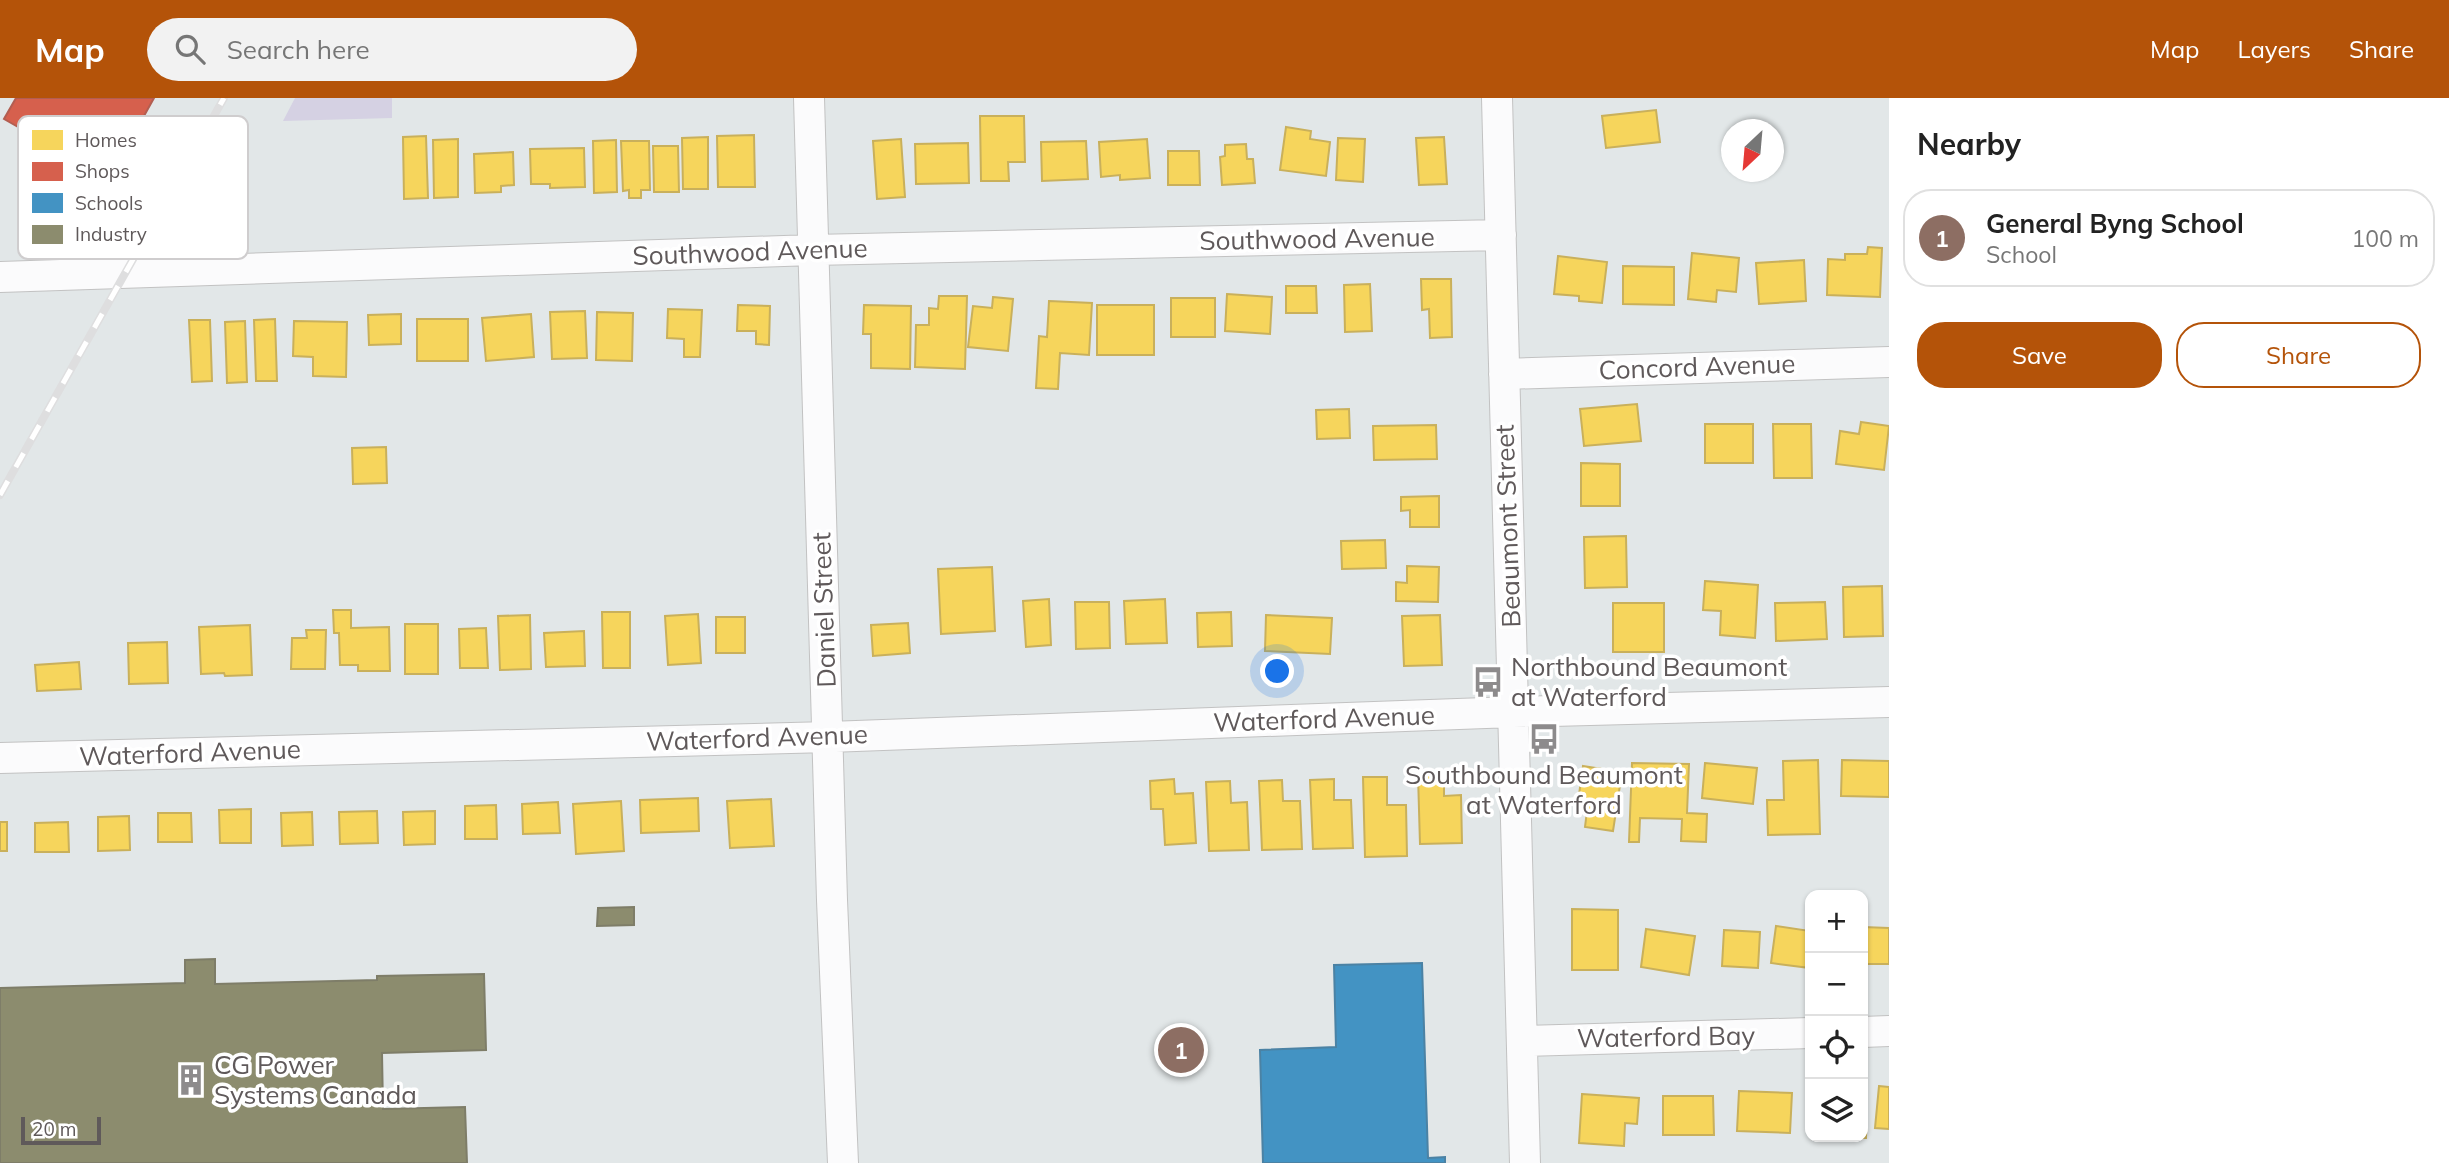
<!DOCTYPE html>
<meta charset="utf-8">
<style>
body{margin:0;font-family:Mulish,sans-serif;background:#f2f2f2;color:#222}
.controls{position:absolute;right:21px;bottom:21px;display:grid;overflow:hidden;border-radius:14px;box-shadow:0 2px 5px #0004}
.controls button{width:63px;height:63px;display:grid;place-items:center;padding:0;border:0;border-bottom:2px solid #e0e0e0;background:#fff;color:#222;font:35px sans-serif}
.compass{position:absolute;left:1721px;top:21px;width:63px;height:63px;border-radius:50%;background:#fff;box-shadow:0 2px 5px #0004;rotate:206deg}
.scale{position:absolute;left:21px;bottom:18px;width:80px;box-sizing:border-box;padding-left:7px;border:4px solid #5f595a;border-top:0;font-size:19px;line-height:24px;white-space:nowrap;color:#5f595a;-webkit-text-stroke:5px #fff;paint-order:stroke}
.you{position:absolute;left:1278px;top:574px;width:24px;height:24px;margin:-18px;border:5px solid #fff;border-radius:50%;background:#1a73e8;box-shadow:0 0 0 10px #1a73e833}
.badge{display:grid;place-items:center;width:46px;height:46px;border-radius:50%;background:#b45309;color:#fff;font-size:23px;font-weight:700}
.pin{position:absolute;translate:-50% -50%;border:4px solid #fff;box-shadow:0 2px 7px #0006}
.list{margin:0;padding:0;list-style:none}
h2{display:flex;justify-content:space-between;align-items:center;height:91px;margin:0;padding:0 28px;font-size:30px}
h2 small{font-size:23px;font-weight:400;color:#767676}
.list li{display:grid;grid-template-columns:46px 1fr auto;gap:21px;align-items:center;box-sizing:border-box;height:98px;margin:0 14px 14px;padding:0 14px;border:2px solid #e0e0e0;border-radius:28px}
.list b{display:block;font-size:26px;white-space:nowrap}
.list p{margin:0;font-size:23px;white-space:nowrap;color:#767676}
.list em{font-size:23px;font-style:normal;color:#767676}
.actions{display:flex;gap:14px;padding:21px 28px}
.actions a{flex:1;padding:16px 0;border:2px solid #b45309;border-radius:28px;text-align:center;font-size:24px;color:#b45309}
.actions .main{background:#b45309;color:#fff}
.icon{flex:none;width:38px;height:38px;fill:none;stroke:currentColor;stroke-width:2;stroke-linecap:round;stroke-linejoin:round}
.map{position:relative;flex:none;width:1889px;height:1065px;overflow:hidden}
header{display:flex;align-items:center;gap:42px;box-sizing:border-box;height:98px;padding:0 35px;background:#b45309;color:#fff}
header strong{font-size:33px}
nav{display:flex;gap:38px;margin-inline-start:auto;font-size:24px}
.search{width:490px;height:63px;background:#f2f2f2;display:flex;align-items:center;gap:18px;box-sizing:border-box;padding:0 24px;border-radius:38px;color:#767676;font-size:26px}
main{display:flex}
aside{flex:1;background:#fff}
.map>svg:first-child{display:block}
</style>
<header>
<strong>Map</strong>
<div class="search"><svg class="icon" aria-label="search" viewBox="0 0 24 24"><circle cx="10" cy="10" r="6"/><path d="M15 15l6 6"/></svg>Search here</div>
<nav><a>Map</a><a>Layers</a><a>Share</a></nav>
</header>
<main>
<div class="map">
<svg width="1889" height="1065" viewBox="0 0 1889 1065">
<rect width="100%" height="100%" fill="#e2e7e8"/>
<path fill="#d5d1e3" d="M295,0h97v20l-109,3z"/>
<path fill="#f6d55c" stroke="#c9b05b" stroke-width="2" d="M1656,12l4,32 -54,6 -4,-32z
M980,18h44l1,46h-17l1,19h-28z
M1286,29l25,4 -1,8 20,3 -4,34 -46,-6z
M754,37l1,52h-37l-1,-51z
M426,38l2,62 -24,1 -1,-62z
M708,39v52h-25l-1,-51z
M1444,39l3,47 -28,1 -3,-47z
M1338,40l27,1 -2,43 -27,-2z
M458,41v58l-24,1 -1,-58z
M901,41l4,58 -28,2 -4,-58z
M1147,41l3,39 -30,2v-5l-19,2 -2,-35z
M616,42l1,52 -23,1 -1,-52z
M621,43h28l1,49h-9v8h-12v-8l-6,1z
M1086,43l2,38 -46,2 -1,-39z
M968,45l1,40 -53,1 -1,-40z
M1246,46l1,15h6l2,24 -33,2 -2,-28 5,-1v-11z
M653,48h25l1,46h-25z
M584,50l1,39 -35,1v-4h-19l-1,-35z
M1168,53h31l1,34h-32z
M513,54l1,33 -13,1v6l-26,1 -1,-39z
M1868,149l14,1 -2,49 -53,-2 1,-36 17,1v-6h22z
M1692,155l47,5 -3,34 -19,-2 -1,12 -28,-3z
M1558,158l49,6 -5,41 -23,-2v-5l-25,-2z
M1804,162l2,41 -47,3 -3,-41z
M1623,168l51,1v38l-51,-1z
M1421,181h30l1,58 -22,1 -1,-29 -7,1z
M1370,186l2,47 -27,1 -1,-47z
M1286,188h30l1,27h-31z
M1227,196l45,3 -2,37 -45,-3z
M939,198h28l-2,73 -50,-2 1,-42h13v-17l9,1z
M993,199l20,2 -5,52 -40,-4 5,-41 19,2z
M1171,200h44v39h-44z
M1049,203l43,2 -3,52 -29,-2 -2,36 -22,-1 3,-52 8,1z
M738,207l32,1 -1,39 -13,-1v-13h-19z
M864,207l47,1 -1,63 -39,-1v-34h-8z
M1097,207h57v50h-57z
M668,211l34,1 -2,47h-16v-18l-17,-1z
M585,213l2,47 -35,1 -2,-47z
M597,214l36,1 -1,48 -36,-1z
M401,216v30l-32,1 -1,-30z
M531,216l3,43 -48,4 -4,-43z
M275,221l2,62h-21l-2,-61z
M417,221h51v42h-51z
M189,222h21l2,61 -20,1z
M245,223l2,61 -20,1 -2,-61z
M294,223l53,1 -1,55 -33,-1v-19l-20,-1z
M1637,306l4,37 -57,5 -4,-37z
M1349,311l1,29 -33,1 -1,-29z
M1861,324l28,4 -5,44 -48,-6 4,-33 19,3z
M1705,326h48v39h-48z
M1773,326h38l1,54h-38z
M1436,327l1,34 -63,1 -1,-34z
M386,349l1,36 -34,1 -1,-36z
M1581,365l39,1v42h-39z
M1439,398v31h-29v-17l-9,1v-14z
M1626,438l1,51 -42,1 -1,-51z
M1385,442l1,28 -44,1 -1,-28z
M1407,468l32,1 -1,35 -42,-1v-19l11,1z
M992,469l3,64 -54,3 -3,-65z
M1705,483l53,4 -3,53 -35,-3 1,-24 -18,-1z
M1882,488l1,50 -39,1 -1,-50z
M1049,501l2,46 -25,2 -3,-46z
M1165,501l2,44 -41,1 -2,-43z
M1075,504h34l1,46 -34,1z
M1825,504l2,37 -51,2 -1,-38z
M1613,505h51v49h-51z
M333,512h18v18l38,-1 1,44h-32v-6h-18l-1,-32h-5z
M602,514h28v56h-27z
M1231,514l1,34 -34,1 -1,-34z
M698,516l3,49 -33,2 -3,-49z
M530,517l1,54 -31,1 -2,-54z
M1266,517l66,3 -2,36 -65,-3z
M1440,517l2,50 -38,1 -2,-50z
M716,519h29v36h-29z
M908,525l2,30 -37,3 -2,-31z
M405,526h33v50h-33z
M250,527l2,50 -27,1 -1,-3 -23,1 -2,-47z
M486,530l2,40h-28l-1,-39z
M306,532h20l-1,39h-34l1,-31h15z
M584,533l1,35 -39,1 -2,-34z
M167,544l1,41 -39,1 -1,-41z
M79,564l2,27 -44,2 -2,-26z
M1818,662l2,74 -52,1 -1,-35h17l-1,-39z
M1842,662l47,1v36l-48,-1z
M1632,665l57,1 -2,49 20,1 -1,28 -25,-1 1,-22 -42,-1 -1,24h-10z
M1705,665l52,5 -4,36 -51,-6z
M1583,668l39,6 -9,59 -28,-4 2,-16 -10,-2z
M1418,677h26v21l17,-1 1,48 -42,1z
M1363,679h24v28h19l1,51 -42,1z
M1174,681l1,15 18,-1 3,50 -31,2 -2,-36h-12l-1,-28z
M1334,681v21h17l2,48 -40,1 -3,-69z
M1282,682l1,21h17l2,48 -40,1 -3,-69z
M1230,683l1,22 16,-1 2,48 -40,1 -3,-69z
M698,700l1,33 -58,2 -1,-33z
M771,701l3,47 -44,2 -3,-47z
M621,703l3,50 -48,3 -3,-50z
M558,704l2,31 -37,1 -1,-30z
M496,707l1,34h-32v-33z
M251,711v34h-31l-1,-33z
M377,713l1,32 -38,1 -1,-32z
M435,713v33l-31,1 -1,-33z
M312,714l1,33 -31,1 -1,-33z
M158,715h33l1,29h-34z
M129,718l1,34 -32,1v-34z
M0,724h7v29h-7z
M68,724l1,30h-34v-29z
M1572,811l46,1v60h-46z
M1776,828l34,5v37l-39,-5z
M1863,829l26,1v36h-26z
M1646,831l49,7 -6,39 -48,-8z
M1724,832l36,2 -2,36 -36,-2z
M1879,988l10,1v42l-14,-1z
M1863,991h4l-1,49 -44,-1h41z
M1739,993l53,2 -2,40 -53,-2z
M1582,996l57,4 -2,26 -12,-1 -1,23 -45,-3z
M1663,998h50l1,39h-51z"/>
<path fill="#d6604d" stroke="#b25e51" stroke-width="2" d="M16,0h138l-61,109 -26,-16 16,-27 -79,-45z"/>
<path fill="#4393c3" stroke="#4b82a4" stroke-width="2" d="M1422,865l6,195 17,-1v6h-182l-3,-113 76,-3 -2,-82z"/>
<path fill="#8c8c6e" stroke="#7e7d68" stroke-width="2" d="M634,809v18l-37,1 1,-18z
M215,861v25l162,-4v-4l107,-2 2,76 -104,3 1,56 82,-2 2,56h-467v-175l185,-5v-23z"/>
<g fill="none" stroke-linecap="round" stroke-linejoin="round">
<defs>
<path id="street" d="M809,0l23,802 11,263
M1497,0l28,1065
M0,179l813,-27 688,-15
M1504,276l385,-12
M0,660l829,-21 684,-25 376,-10
M1863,934l26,-1
M1522,943l288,-8"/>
</defs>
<use href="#street" stroke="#c2c2c2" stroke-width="32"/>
<use href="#street" stroke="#fbfbfc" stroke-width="30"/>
<defs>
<path id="rail" d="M0,397l224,-397"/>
</defs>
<use href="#rail" stroke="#dededf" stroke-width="8"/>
<use href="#rail" stroke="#fff" stroke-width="5" stroke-dasharray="16" stroke-linecap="butt"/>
</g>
<defs>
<symbol id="bus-bare" viewBox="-9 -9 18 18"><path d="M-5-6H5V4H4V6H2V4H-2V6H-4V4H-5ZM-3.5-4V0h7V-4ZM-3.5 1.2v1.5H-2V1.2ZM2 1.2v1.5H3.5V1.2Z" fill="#8d8b8c" stroke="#fff" stroke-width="2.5" paint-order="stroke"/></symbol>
<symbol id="building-bare" viewBox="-9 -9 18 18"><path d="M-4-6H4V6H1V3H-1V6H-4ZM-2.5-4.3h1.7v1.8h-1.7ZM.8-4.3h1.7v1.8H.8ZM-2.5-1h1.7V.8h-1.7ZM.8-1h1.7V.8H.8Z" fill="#8d8b8c" stroke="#fff" stroke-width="2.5" paint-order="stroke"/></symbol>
</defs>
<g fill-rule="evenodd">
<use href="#bus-bare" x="1466" y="562" width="44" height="44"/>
<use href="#bus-bare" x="1522" y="619" width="44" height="44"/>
<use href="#building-bare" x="169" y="960" width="44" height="44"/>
</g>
<g text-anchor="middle" stroke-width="7" stroke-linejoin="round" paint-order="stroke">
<g font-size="26" fill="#5f595a" stroke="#fff">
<text transform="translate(1317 141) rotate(-1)" y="9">Southwood Avenue</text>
<text transform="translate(750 154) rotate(-2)" y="9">Southwood Avenue</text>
<text transform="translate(1697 269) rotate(-2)" y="9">Concord Avenue</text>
<text transform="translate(1508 428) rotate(-92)" y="9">Beaumont Street</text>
<text transform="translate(824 512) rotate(-92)" y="9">Daniel Street</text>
<text transform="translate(1324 621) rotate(-2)" y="9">Waterford Avenue</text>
<text transform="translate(757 640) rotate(-2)" y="9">Waterford Avenue</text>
<text transform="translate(190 655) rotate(-2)" y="9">Waterford Avenue</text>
<text transform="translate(1666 939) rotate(-1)" y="9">Waterford Bay</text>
</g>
<g font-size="26" fill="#5f595a" stroke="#fff" text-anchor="start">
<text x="1511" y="578">Northbound Beaumont<tspan x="1511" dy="30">at Waterford</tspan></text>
<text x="1544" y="686" text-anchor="middle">Southbound Beaumont<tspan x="1544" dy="30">at Waterford</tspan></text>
<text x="214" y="976">CG Power<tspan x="214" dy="30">Systems Canada</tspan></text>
</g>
</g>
<rect x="18" y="18" width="230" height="143" rx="10" fill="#fff" stroke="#cfcdce" stroke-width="2"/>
<rect x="32" y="32" width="31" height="20" fill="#f6d55c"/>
<rect x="32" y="64" width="31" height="19" fill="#d6604d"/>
<rect x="32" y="95" width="31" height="20" fill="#4393c3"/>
<rect x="32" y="127" width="31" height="19" fill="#8c8c6e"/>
<g font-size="19" fill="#5f595a">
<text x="75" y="49">Homes</text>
<text x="75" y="80">Shops</text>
<text x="75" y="112">Schools</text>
<text x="75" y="143">Industry</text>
</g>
</svg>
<div class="controls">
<button>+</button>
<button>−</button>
<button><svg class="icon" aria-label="locate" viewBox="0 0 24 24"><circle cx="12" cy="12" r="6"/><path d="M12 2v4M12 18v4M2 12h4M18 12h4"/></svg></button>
<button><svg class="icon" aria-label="layers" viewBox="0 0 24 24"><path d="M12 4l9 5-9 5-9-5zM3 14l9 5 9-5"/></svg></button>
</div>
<svg class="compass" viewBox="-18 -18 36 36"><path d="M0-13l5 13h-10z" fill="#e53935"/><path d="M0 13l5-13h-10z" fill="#767676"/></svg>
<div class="scale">20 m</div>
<div class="you"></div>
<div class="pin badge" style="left:1181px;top:952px;background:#8d6e63">1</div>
</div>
<aside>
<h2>Nearby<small></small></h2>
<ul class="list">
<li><span class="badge" style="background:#8d6e63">1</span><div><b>General Byng School</b><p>School</p></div><em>100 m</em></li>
</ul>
<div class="actions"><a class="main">Save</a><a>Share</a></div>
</aside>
</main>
